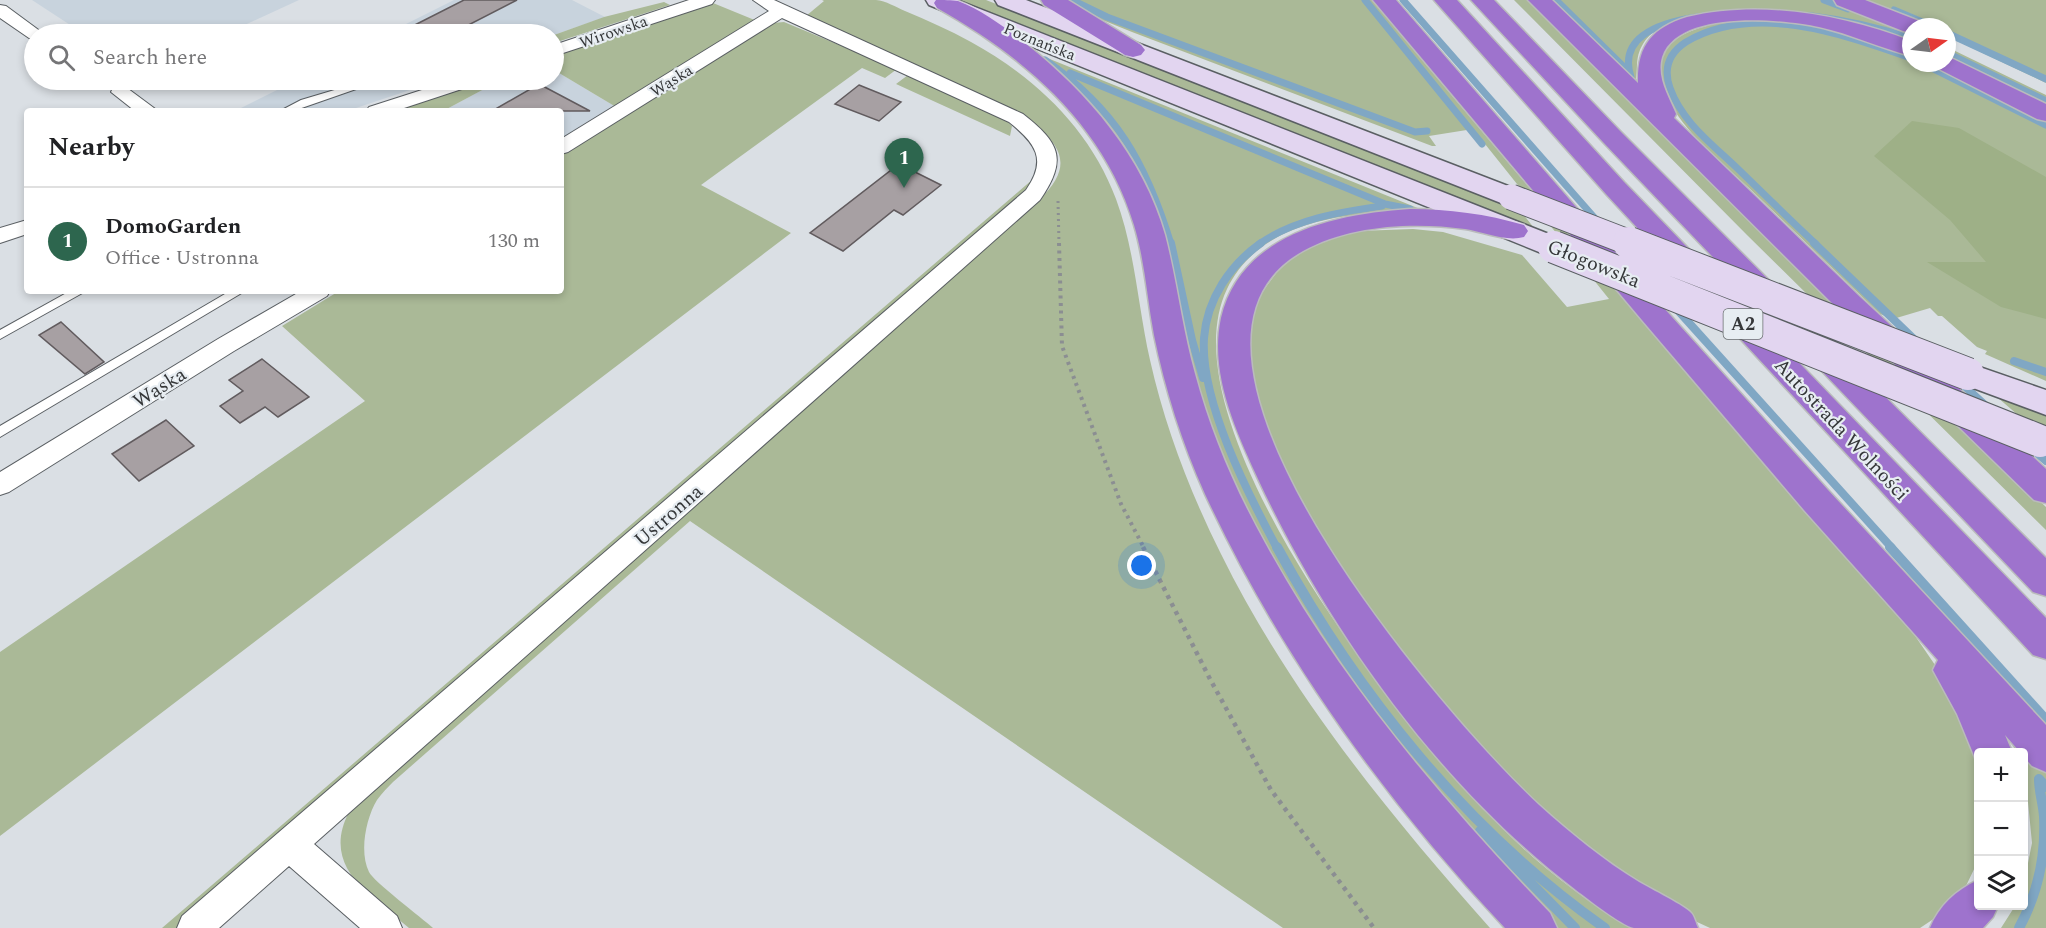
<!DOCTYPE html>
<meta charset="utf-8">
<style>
body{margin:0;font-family:Spectral,serif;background:#f6f6f6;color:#202124}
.controls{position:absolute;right:18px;bottom:18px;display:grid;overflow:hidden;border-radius:6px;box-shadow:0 3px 9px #0003}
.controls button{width:54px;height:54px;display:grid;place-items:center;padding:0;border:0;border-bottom:2px solid #e0e0e0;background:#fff;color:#202124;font:30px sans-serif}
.compass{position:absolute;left:1902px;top:18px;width:54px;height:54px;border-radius:50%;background:#fff;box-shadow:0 3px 9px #0003;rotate:76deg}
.you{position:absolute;left:1142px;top:566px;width:21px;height:21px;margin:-15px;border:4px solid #fff;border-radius:50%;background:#1a73e8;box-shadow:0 0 0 9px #1a73e833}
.badge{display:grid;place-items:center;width:39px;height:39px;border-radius:50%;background:#2d664e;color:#fff;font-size:20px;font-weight:700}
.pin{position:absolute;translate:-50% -50px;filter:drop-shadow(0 2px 3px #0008)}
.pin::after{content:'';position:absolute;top:32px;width:21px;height:18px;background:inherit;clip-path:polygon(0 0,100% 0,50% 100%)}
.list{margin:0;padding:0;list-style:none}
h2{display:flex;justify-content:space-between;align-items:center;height:78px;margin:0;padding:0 24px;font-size:26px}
h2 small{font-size:20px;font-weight:400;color:#757577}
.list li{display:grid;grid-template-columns:39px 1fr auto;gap:18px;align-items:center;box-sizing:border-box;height:108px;padding:0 24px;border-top:2px solid #e0e0e0}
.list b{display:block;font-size:22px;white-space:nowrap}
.list p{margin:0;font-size:20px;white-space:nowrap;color:#757577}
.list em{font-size:20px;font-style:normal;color:#757577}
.icon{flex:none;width:33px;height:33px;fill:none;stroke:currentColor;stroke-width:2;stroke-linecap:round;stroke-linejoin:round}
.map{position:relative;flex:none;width:2046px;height:928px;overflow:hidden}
.search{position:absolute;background:#fff;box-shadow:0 3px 9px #0003;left:24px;top:24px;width:540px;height:66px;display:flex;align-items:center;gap:15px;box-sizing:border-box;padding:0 21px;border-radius:33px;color:#757577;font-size:22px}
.panel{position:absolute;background:#fff;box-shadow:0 3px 9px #0003;left:24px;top:108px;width:540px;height:186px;border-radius:6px}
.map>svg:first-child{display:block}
</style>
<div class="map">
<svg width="2046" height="928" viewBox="0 0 2046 928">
<rect width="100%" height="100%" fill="#dadfe4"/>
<path fill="#c8d3dd" d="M32,0h267l-74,34h-141z
M454,0h118l33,17 -51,18 -168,-1z
M554,70l62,37 -55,35v-31h-118l58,-31h53z
M297,80h143l-93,31h-112z"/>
<path fill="#aab997" d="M822,0c17,0 37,0 54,0 10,1 20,7 29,11 22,9 44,19 66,31 64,35 119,87 145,157 19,51 22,108 34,161 15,67 40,132 71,194 68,138 167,259 269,374h-207l-593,-407 -297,261c-5,5 -11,11 -16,18 -11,18 -18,52 -8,72 4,9 53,46 64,56h-24c-37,-32 -89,-60 -60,-116l690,-612c35,-34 24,-53 -10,-81l-223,-103 18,-15z
M958,0h28l534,210 14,18z
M1061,0h311l144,172 393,455 37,54 25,48 8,23 -1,109 -14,29 -29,28 -15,10h-210l-54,-25 -125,-93 -178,-217 -70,-121 -35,-92 1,-70 39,-53 46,-21 24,-5 55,-2 30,3 79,23 45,52 42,-8 -136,-170 -44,7 7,10h-4l-300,-114 -52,-21z
M1514,0h16l248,247 268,260v23l-299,-295z
M1548,0h286l77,31v11c-71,-23 -147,-42 -222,-27 -16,4 -36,13 -46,29 -9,15 -4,24 -8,39z
M1859,0h187v83l-99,-47v-9h-22z
M664,2l6,3 -116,38v-8l50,-18z
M713,3l44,18 -141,86 -62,-37v-14z
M1745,20c63,0 107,15 166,35v8h20l115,58v260l-61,-27 2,-3 -10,-4 -35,-31h-4l-8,-8 -37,11 -13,-5c-44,-42 -87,-84 -131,-126 -27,-25 -59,-51 -78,-83 -6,-10 -12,-26 -11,-38 1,-37 58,-45 85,-47z
M784,22l113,47 -12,9 -23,-10 -161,117 90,48 -791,603v-184l365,-251 -83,-75 57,-35h222v-137l212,-131z
M1947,47l99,48v11l-99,-49z
M1035,53l390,158c-69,1 -163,5 -198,78 -66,138 183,448 278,542 37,37 80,69 125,97h-74l-190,-218 -108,-171 -55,-125 -42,-180z
M908,75l97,44 7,7 -2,10 -114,-52z
M484,80h17l-58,31h-50z
M1040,173l-6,11 -855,744h-17z
M1997,397l49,19v14l-20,-8z
M2016,741l30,31v156h-45l14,-22h9v-23l8,-40 -4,-41 -4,-23v-27h-8l-4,-9z"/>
<path fill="#9eb087" d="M1912,121l47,7 87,49v142l-45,-12 -74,-45h59l-36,-42 -76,-64z"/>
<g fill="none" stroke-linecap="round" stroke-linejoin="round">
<path stroke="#80a7c4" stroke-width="7" d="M1072,0l35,17 308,115 12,-1
M1365,0l117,144
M1403,0l197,224
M1556,0l73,72
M1824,0l24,9
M1894,10l40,17
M1947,33l99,46
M1947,53l99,48
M1045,60c71,49 101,103 126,184
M1922,63l124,62
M1070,73l315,131 25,5
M1631,77c-25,-75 141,-65 181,-61 34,4 67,12 99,22
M1259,244c36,-25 80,-32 123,-38
M1816,244c-27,-25 -53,-51 -79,-76 -25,-24 -55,-46 -67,-80 -7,-20 -1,-35 16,-46 68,-40 157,-8 225,16"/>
<path stroke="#80a7c4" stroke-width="8" d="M1171,243l21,97 11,38
M1261,243c-31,22 -54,56 -57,95 -4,63 44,156 73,210
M1814,243l103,99
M1673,305l219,243
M2014,361l32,11
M1960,382l27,25
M2032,449l14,12"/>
<path stroke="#80a7c4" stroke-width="10" d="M1277,547c80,147 190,284 328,381
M1890,547l156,173
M1480,831l95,97
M2019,928c19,-35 27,-72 25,-112 -1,-13 -5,-24 -5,-37l7,8"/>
</g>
<path fill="#a7a0a3" stroke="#615b5e" stroke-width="1.5" d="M464,0h53l-66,34h-54z
M539,84l51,27h-98z
M859,85l42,17 -22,19 -44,-17z
M899,164l42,21 -38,30 -9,-5 -51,41 -33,-18z
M61,322l43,40 -19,12 -46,-39z
M262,359l47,38 -31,20 -13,-10 -25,16 -20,-17 23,-15 -14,-11z
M166,420l28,26 -55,35 -27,-27z"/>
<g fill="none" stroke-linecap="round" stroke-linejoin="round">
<defs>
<path id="service" d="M368,80h14l-89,31h-13l21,-11z
M70,291h16l-86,48v-9z
M230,291h15l-245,146v-11z"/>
<path id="minor" d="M689,0h26l-3,4 -158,52v-11z
M753,0h21l249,114c37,29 45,45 17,86l-726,644 83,72 5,12h-42l-71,-62 -70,62h-42l5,-12 96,-83 748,-643c22,-31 9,-47 -17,-68l-227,-104 -214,134 -7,2v-15l208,-128z
M0,5l6,1 38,28h-10v5l-5,-1 -29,-20z
M453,80h26l-2,4 -82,27h-29l3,-4z
M120,86l7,2 31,23h-23l-24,-19 2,-4z
M27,220v14l-27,9v-15z
M301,291h29l-3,5 -93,55 -225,141 -9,3v-23l218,-133z"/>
<path id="secondary" d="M926,0h31l607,240 4,7 -4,7 -10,2 -10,-2 -615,-249z
M995,0h31l495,191 3,6 -3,6 -10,3 -10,-3 -503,-198z
M1968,363l78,27v25l-89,-33 -4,-8 4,-8z"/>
<path id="motorway" d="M936,0c7,0 16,0 22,1 24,9 48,27 68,43 62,49 117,113 139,191 12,46 17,93 30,139 16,60 40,115 70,169 75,138 177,257 285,370l7,15h-52c-121,-129 -225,-273 -300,-434 -23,-51 -40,-105 -51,-159 -7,-37 -9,-74 -20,-110 -30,-100 -109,-168 -197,-217l-3,-5z
M1041,0h27l73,45 4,5 -4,5 -8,2 -8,-2 -81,-50z
M1373,0h23l266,306 166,184 218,235v47l-14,-6 -8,-9v-5h-4l-15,-17 7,17h-34v13l-21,-51 -24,-44 5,-10 -134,-150 -162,-190z
M1434,0h23l167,182 422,436v41l-13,-4 -427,-461z
M1471,0h23l127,132 425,426v38l-13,-4 -430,-450z
M1528,0h24l86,83c-1,-37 14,-55 49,-66 73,-17 155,-3 224,24v15c-31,-8 -60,-22 -92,-29 -37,-8 -141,-18 -157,30 -6,20 7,40 14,57l-2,4 186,179 186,172v34l-12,-3 -194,-189z
M1834,0h31l54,21 3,5 -11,1v6l-8,-2 -66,-26z
M1947,56l99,48v17l-9,-2 -100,-51 -4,-5h14z
M1410,209c39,0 76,5 114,16l4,6 -4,6c-18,5 -40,-5 -59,-8 -52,-7 -115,-4 -162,22 -179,99 148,473 236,554 31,28 64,55 100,77 10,6 48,25 52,31 3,3 5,11 7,15 -17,0 -49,0 -64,0 -13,-3 -46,-29 -58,-38 -135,-103 -245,-256 -317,-409 -23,-50 -50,-107 -38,-163 20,-85 115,-104 189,-109z
M1978,880v26h20l-5,11 -10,11h-53c9,-22 26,-38 48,-48z"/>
</defs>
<use href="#service" stroke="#5a5f63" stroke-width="2"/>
<use href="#minor" stroke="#5a5f63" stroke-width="2"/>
<use href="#secondary" stroke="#5a5f63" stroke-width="3"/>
<use href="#motorway" stroke="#babbbc" stroke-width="3"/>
<path stroke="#8b8e92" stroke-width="3" stroke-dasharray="2 4" stroke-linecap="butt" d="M1058,201l1,43"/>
<path stroke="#8b8e92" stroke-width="4" stroke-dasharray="3 4.5" stroke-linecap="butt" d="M1059,243l3,103 59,158 23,44"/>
<path stroke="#8b8e92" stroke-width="4.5" stroke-dasharray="4 5" stroke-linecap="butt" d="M1143,547l67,132 61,111 103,138"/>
<use href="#service" fill="#fff" fill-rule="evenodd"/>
<use href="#minor" fill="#fff" fill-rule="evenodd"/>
<use href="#secondary" fill="#e2d5f0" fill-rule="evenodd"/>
<use href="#motorway" fill="#9e73cd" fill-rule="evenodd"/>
<defs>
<path id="secondary-bridge-far1" d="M1511,197l122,47"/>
<path id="secondary-bridge" d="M1629,243l339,131
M1554,247l486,194"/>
</defs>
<use href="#secondary-bridge-far1" stroke="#5a5f63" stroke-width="27" stroke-linecap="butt"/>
<use href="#secondary-bridge" stroke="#5a5f63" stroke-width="34" stroke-linecap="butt"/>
<use href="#secondary-bridge-far1" stroke="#e2d5f0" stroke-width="25"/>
<use href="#secondary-bridge" stroke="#e2d5f0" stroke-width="32"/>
</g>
<g text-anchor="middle" stroke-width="4.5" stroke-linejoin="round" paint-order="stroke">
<g font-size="16" fill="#353739" stroke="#e7edf2">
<text transform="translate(613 31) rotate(-19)" y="6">Wirowska</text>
<text transform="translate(1040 41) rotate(22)" y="6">Poznańska</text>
<text transform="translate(671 80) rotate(-32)" y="6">Wąska</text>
</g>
<rect fill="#e7edf2" stroke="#6a6e70" stroke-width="1.5" x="1723.5" y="309" width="39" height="30" rx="4.5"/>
<g font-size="18" font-weight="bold" fill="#353739">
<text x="1743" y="330">A2</text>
</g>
<g font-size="20" fill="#353739" stroke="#e7edf2">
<text transform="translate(1594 263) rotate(22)" y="7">Głogowska</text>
<text transform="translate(159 387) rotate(-32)" y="7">Wąska</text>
<text transform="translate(1842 429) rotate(47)" y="7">Autostrada Wolności</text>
<text transform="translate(668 515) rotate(-41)" y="7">Ustronna</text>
</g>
</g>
</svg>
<div class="controls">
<button>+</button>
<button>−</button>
<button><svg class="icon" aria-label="layers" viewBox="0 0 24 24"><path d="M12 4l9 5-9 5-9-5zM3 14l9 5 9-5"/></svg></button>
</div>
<svg class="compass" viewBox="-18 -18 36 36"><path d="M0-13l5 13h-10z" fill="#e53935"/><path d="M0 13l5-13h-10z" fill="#757577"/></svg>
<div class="you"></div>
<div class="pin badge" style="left:904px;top:188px">1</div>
<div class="search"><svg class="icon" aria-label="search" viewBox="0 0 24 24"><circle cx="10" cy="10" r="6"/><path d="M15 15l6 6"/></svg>Search here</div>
<section class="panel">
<h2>Nearby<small></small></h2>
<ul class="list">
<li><span class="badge">1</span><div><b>DomoGarden</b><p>Office · Ustronna</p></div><em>130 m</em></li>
</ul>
</section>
</div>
